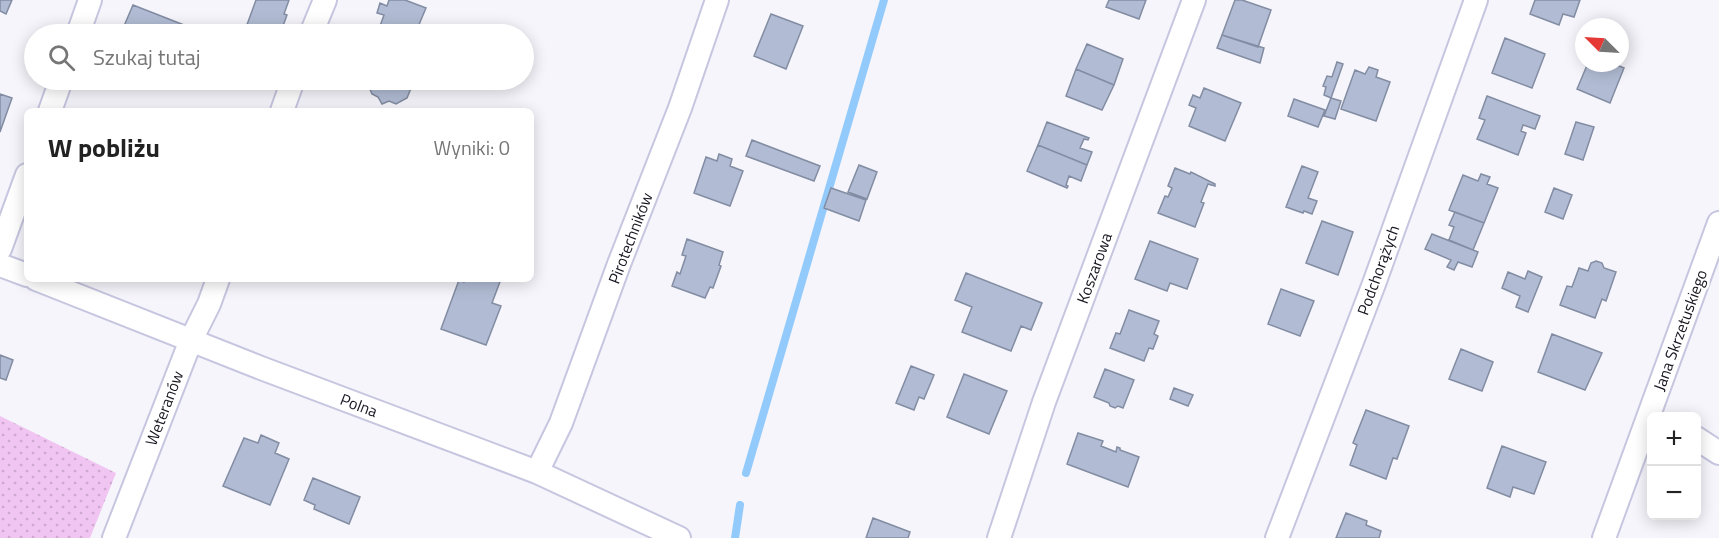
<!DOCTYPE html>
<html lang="pl">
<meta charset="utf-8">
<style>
body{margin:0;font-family:"Titillium Web",sans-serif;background:#f6f6f6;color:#222}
.controls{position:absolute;right:18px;bottom:18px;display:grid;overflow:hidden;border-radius:9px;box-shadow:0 3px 15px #0003}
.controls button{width:54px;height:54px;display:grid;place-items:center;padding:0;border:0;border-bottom:2px solid #e0e0e0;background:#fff;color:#222;font:30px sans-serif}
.compass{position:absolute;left:1575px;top:18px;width:54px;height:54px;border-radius:50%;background:#fff;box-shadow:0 3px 15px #0003;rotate:294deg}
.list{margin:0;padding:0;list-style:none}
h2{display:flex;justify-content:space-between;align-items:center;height:78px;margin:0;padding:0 24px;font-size:26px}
h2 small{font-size:20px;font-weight:400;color:#767676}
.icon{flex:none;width:33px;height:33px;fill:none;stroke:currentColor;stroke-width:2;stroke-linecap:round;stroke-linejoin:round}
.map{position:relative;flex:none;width:1719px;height:538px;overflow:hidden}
.search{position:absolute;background:#fff;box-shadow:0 3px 15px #0003;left:24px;top:24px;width:510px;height:66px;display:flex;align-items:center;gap:15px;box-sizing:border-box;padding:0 21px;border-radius:33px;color:#767676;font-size:22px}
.panel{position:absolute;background:#fff;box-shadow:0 3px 15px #0003;left:24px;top:108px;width:510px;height:174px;border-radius:9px}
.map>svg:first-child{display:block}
</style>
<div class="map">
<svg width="1719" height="538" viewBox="0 0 1719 538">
<defs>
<pattern id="grass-dots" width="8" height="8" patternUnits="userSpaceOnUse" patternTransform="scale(1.5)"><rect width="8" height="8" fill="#f1c5f2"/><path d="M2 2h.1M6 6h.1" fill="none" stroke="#cea8cf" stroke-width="1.8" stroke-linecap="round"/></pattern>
</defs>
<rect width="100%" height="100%" fill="#f5f5fb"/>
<path fill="url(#grass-dots)" d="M0,416l116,57 -26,65h-90z"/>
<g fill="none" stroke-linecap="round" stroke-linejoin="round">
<path stroke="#93cafc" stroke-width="8" d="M746,473l138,-473
M735,538l5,-33"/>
</g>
<path fill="#b1bcd4" stroke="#828ca2" stroke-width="1.5" d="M0,0h12l-6,14 -6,-3z
M256,0h33l-5,14 3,1 -7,19h-31l-5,-1z
M389,0h16l21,8 -11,26h-12l-23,-8 4,-11 -7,-2 3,-10 7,3z
M1109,0h37l-7,19 -33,-12z
M1235,0h7l29,10 -13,37 -36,-12z
M1535,0h45l-6,17 -11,-3 -4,11 -29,-11z
M133,5l56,22 -3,7h-46l1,-2 -17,-6z
M771,14l32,12 -17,43 -32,-13z
M1222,35l42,13 -4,15 -43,-15z
M1505,38l40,16 -13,34 -40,-15z
M1087,44l36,15 -9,26 -38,-16z
M1337,62l6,2 -12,34 -7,-3 2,-8 -3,-1 4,-10 5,1z
M1588,63h24l12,5 -14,35 -33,-14z
M1369,67l9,3 -2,7 14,5 -14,39 -35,-12 14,-39 10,4z
M1076,69l38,16 -12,25 -36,-14z
M370,80h39l5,1 -7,17 -11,6 -7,-3 -7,3 -4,-7 -6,-3 -3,-7 3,-7z
M1204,88l37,15 -16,38 -36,-15 7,-18 -7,-3 4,-10 7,3z
M0,94l12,4 -12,34z
M1487,96l53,20 -5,13 -12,-4 -2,6 5,2 -8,22 -41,-16 8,-19 -6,-2z
M1331,98l10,3 -6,18 -11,-3z
M1294,99l31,11 -7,17 -30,-11z
M1047,122l42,16 -1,2 -4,-1 -4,9 12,4 -5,13 -49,-20z
M1576,122l18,5 -11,33 -18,-6z
M752,140l68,26 -6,15 -68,-25z
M1038,145l49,20 -6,16 -12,-5 -3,9 2,1 -1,2 -40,-17z
M719,154l13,5 -2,7 13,5 -13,35 -36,-13 12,-36 11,4z
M859,165l18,7 -10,27 -19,-7z
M1302,166l16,6 -10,26 9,3 -5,13 -8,-3 -1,2 -17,-6z
M1175,168l15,6 1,-2 24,12v2l-7,-2 -7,18 3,1 -9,24 -37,-14 7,-17 3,1 4,-9 -4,-2z
M1481,174l9,3 -3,7 11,4 -14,35 -35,-13 14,-35 15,6z
M831,188l35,12 -7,21 -35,-13z
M1554,188l18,7 -9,24 -18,-7z
M1455,212l29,11 -11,27 -24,-10 5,-13 -5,-2z
M1322,221l31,11 -15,43 -32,-12z
M1432,234l46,18 -6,15 -14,-5 -4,8 -7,-3 4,-7 -26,-11z
M687,239l36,13 -4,13 2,1 -8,22 -3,-1 -5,11 -33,-12 5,-14 3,2 6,-18 -4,-1z
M1150,241l48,18 -11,30 -17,-6 -3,8 -32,-12z
M1596,261l6,2 2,5 12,4 -10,29 -4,-2 -7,19 -35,-13 7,-19 5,1 7,-19 9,3 3,-8z
M1528,271l14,6 -14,35 -12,-5 4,-11 -18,-8 6,-16 17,7z
M966,273l76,30 -11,27 -10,-4 -10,25 -49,-19 10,-25 -17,-7z
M465,279h36l-9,24 9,3 -15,39 -45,-16 18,-49 5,2z
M1281,289l33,12 -14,35 -32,-12z
M1129,310l30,11 -5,13 4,2 -5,13 -4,-1 -5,13 -34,-13 6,-15 4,1z
M1552,334l50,19 -17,37 -47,-18z
M1461,349l32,13 -11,29 -33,-12z
M0,355l13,5 -7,20 -6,-2z
M911,366l23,9 -10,24 -5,-2 -5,13 -18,-7z
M1105,369l29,11 -11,28 -5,-2 -3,2 -5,-2 -1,-3 -15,-6z
M964,374l43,17 -18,43 -42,-17z
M1174,388l19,7 -5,11 -18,-7z
M1366,410l43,16 -12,33 -4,-1 -7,21 -36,-14 7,-20 -4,-2z
M1078,433l25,8 -2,5 15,6 1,-5 3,1v2l19,7 -11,30 -61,-23z
M261,435l18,8 -4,10 14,6 -19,46 -47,-19 21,-48 14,5z
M1502,446l44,16 -12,32 -21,-7 -3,10 -23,-9z
M313,478l47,19 -11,27 -35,-15 1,-4 -11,-5z
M1346,513l21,8 -1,4 15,6 -2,7h-43z
M873,518l37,14 -2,6h-42z"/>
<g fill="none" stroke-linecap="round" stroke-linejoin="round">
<defs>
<path id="minor" d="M78,34l12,-34
M311,34l14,-34
M50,111l11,-31
M282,111l11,-31
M0,249l27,-74
M0,265l27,10
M36,279l225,89 276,104 142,66
M1696,438l23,15
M537,472l24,-49 58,-159 61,-156 37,-108
M114,538l77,-198 18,-36 9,-25
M999,538l45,-136 150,-402
M1277,538l98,-257 101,-281
M1604,538l115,-315"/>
</defs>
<use href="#minor" stroke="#c7c6e0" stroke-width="26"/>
<use href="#minor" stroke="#fff" stroke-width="22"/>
</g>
<g text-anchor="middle" stroke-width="5" stroke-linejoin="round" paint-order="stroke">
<g font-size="16" fill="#171620" stroke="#fff">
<text transform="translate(630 238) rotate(-69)" y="6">Pirotechników</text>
<text transform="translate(1094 268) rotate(-70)" y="6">Koszarowa</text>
<text transform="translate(1378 270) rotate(-70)" y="6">Podchorążych</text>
<text transform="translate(1680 330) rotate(-70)" y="6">Jana Skrzetuskiego</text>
<text transform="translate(359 405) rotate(21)" y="6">Polna</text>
<text transform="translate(164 408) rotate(-69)" y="6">Weteranów</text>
</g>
</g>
</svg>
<div class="controls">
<button>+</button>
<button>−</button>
</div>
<svg class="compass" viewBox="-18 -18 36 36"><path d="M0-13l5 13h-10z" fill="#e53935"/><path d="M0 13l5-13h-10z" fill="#767676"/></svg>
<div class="search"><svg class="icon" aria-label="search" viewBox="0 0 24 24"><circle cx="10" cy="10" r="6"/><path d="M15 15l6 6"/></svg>Szukaj tutaj</div>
<section class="panel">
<h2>W pobliżu<small>Wyniki: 0</small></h2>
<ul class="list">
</ul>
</section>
</div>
